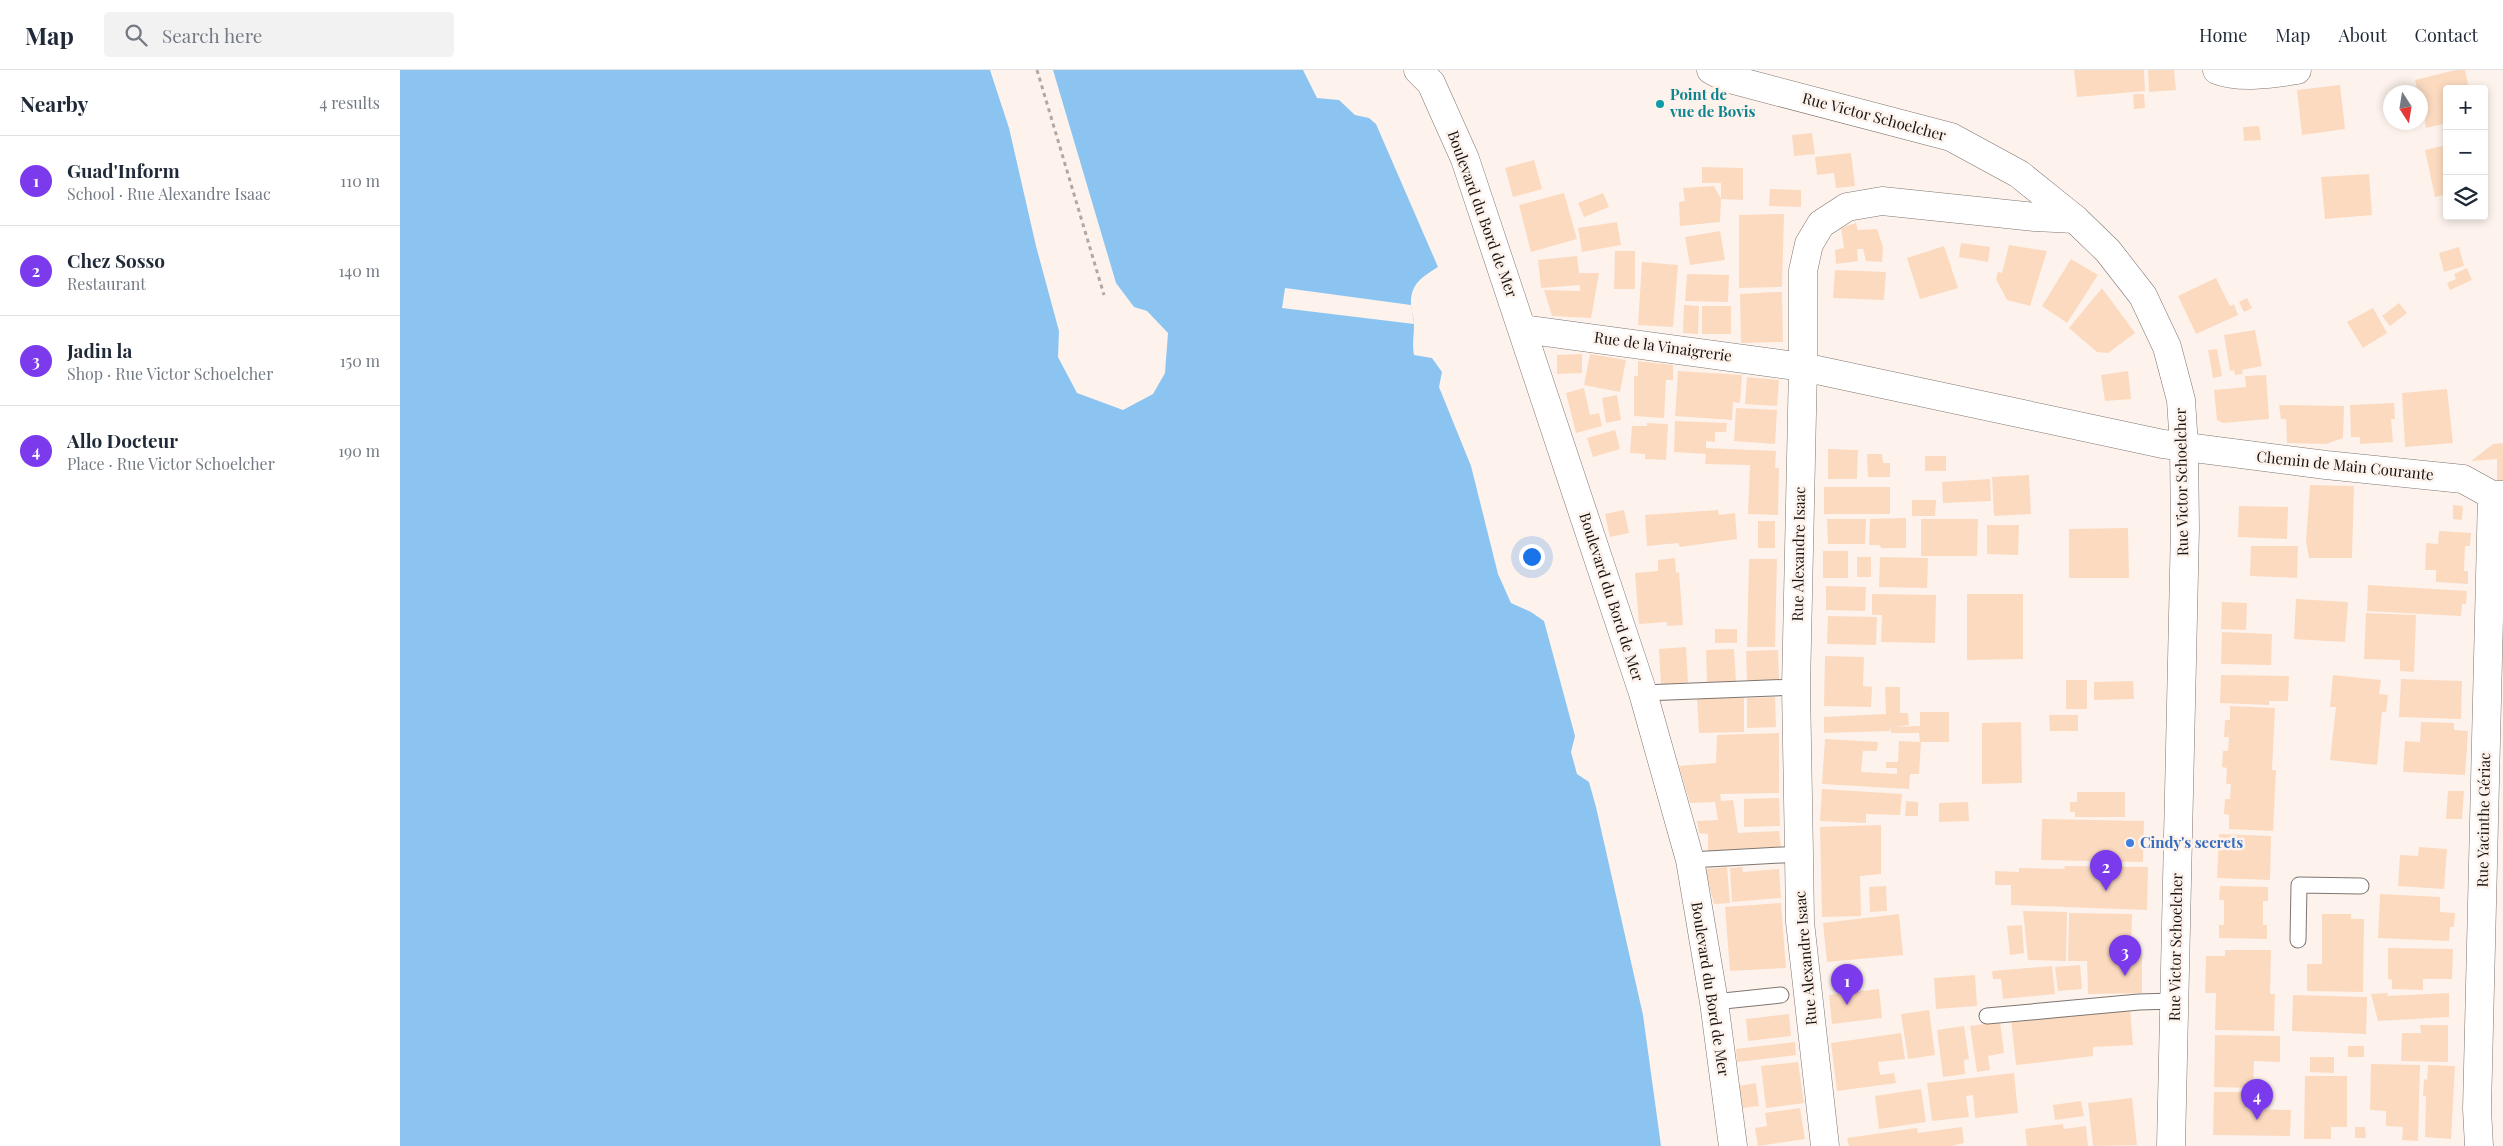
<!DOCTYPE html>
<meta charset="utf-8">
<style>
body{margin:0;font-family:"Playfair Display",serif;background:#f2f2f3;color:#1f2937}
.controls{position:absolute;right:15px;top:15px;display:grid;overflow:hidden;border-radius:5px;box-shadow:0 2px 8px #0003}
.controls button{width:45px;height:45px;display:grid;place-items:center;padding:0;border:0;border-bottom:1px solid #e0e1e3;background:#fff;color:#1f2937;font:25px sans-serif}
.compass{position:absolute;left:1983px;top:15px;width:45px;height:45px;border-radius:50%;background:#fff;box-shadow:0 2px 8px #0003;rotate:168deg}
.you{position:absolute;left:1131px;top:486px;width:18px;height:18px;margin:-12px;border:4px solid #fff;border-radius:50%;background:#1a73e8;box-shadow:0 0 0 8px #1a73e833}
.badge{display:grid;place-items:center;width:32px;height:32px;border-radius:50%;background:#7c3aed;color:#fff;font-size:16px;font-weight:700}
.pin{position:absolute;translate:-50% -41px;filter:drop-shadow(0 1px 2px #0008)}
.pin::after{content:'';position:absolute;top:26px;width:18px;height:15px;background:inherit;clip-path:polygon(0 0,100% 0,50% 100%)}
.list{margin:0;padding:0;list-style:none}
h2{display:flex;justify-content:space-between;align-items:center;height:65px;margin:0;padding:0 20px;font-size:21px}
h2 small{font-size:16px;font-weight:400;color:#747a83}
.list li{display:grid;grid-template-columns:32px 1fr auto;gap:15px;align-items:center;box-sizing:border-box;height:90px;padding:0 20px;border-top:1px solid #e0e1e3}
.list b{display:block;font-size:19px;white-space:nowrap}
.list p{margin:0;font-size:16px;white-space:nowrap;color:#747a83}
.list em{font-size:16px;font-style:normal;color:#747a83}
.icon{flex:none;width:28px;height:28px;fill:none;stroke:currentColor;stroke-width:2;stroke-linecap:round;stroke-linejoin:round}
.map{position:relative;flex:none;width:2103px;height:1076px;overflow:hidden}
header{display:flex;align-items:center;gap:30px;box-sizing:border-box;height:70px;padding:0 25px;background:#fff;border-bottom:1px solid #e0e1e3}
header strong{font-size:24px}
nav{display:flex;gap:28px;margin-inline-start:auto;font-size:18px}
.search{width:350px;height:45px;background:#f2f2f3;display:flex;align-items:center;gap:12px;box-sizing:border-box;padding:0 18px;border-radius:5px;color:#747a83;font-size:19px}
main{display:flex}
aside{flex:1;background:#fff}
.map>svg:first-child{display:block}
</style>
<header>
<strong>Map</strong>
<div class="search"><svg class="icon" aria-label="search" viewBox="0 0 24 24"><circle cx="10" cy="10" r="6"/><path d="M15 15l6 6"/></svg>Search here</div>
<nav><a>Home</a><a>Map</a><a>About</a><a>Contact</a></nav>
</header>
<main>
<aside>
<h2>Nearby<small>4 results</small></h2>
<ul class="list">
<li><span class="badge">1</span><div><b>Guad'Inform</b><p>School · Rue Alexandre Isaac</p></div><em>110 m</em></li>
<li><span class="badge">2</span><div><b>Chez Sosso</b><p>Restaurant</p></div><em>140 m</em></li>
<li><span class="badge">3</span><div><b>Jadin la</b><p>Shop · Rue Victor Schoelcher</p></div><em>150 m</em></li>
<li><span class="badge">4</span><div><b>Allo Docteur</b><p>Place · Rue Victor Schoelcher</p></div><em>190 m</em></li>
</ul>
</aside>
<div class="map">
<svg width="2103" height="1076" viewBox="0 0 2103 1076">
<rect width="100%" height="100%" fill="#fdf3ec"/>
<path fill="#8cc4f1" d="M0,0h590l19,58 27,118 23,85 -1,26 19,36 46,17 30,-16 12,-21 3,-40 -21,-22 -13,-4 -18,-24 -63,-213h250l14,28 22,2 16,15 14,3 7,6 62,143c-16,10 -28,17 -27,38 0,6 3,13 3,19 0,12 -2,19 0,31l18,3 10,14 -3,15 32,79 27,108 13,29 20,9 13,9 31,115 -4,16 6,22 12,8 7,25 47,208 18,131h-1261z"/>
<path fill="#fdf3ec" d="M885,218l126,17 3,19 -132,-16z"/>
<path fill="#fcdac0" d="M1674,0h70l1,21 -68,6z
M1748,0h26l2,20 -27,2z
M2056,0h9l4,19h-22v34l-21,5 -6,-36h-2l-3,-12z
M1940,15l5,44 -43,6 -5,-45z
M1733,24h11l1,14 -11,1z
M1859,56l2,14 -17,1 -1,-14z
M1412,63l3,21 -21,2 -2,-21z
M2047,75v49l-12,3 -10,-47z
M1451,83l4,33 -19,2 -2,-15 -17,2 -2,-18z
M1134,90l8,29 -29,8 -8,-29z
M1302,97l41,1v32l-22,-1v-16h-19z
M1969,104l3,41 -47,4 -4,-42z
M1314,116l7,13 -1,23 -40,4 -1,-24 6,-1 -2,-13z
M1370,119l31,1v17l-32,-1z
M1164,123l13,46 -46,13 -12,-47z
M1203,123l6,14 -25,10 -6,-14z
M1384,144l-2,73 -43,1v-73z
M1217,152l4,23 -39,7 -4,-24z
M1456,153l2,7 19,-1 6,18 -1,15 -16,-1 -3,-12h-6l1,12 -22,3 -1,-14 9,-2 -3,-20z
M1320,161l5,29 -35,5 -5,-28z
M1561,173l29,4 -2,15 -29,-5z
M1609,175l38,6 -17,55 -23,-6 -11,-21 2,-7 4,1z
M1544,176l14,42 -38,11 -13,-41z
M2059,177l5,19 -20,6 -5,-19z
M1215,181h20v38h-21z
M1177,186l2,17h20l-8,45 -39,-2 -8,-26 36,1v-6l-39,3 -3,-28z
M1671,189l27,16 -31,48 -25,-17z
M1242,192l36,3 -5,62 -35,-2z
M2067,198l5,12 -22,10 -3,-7 9,-4 -2,-5z
M1435,200l51,2 -2,28 -51,-2z
M1287,204l42,1 -1,27 -43,-1z
M1816,208l14,28 4,-2 4,11 -42,19 -18,-38z
M1702,218l33,45 -27,20 -11,-1 -28,-24z
M1374,222h8l1,50 -42,1 -1,-49z
M1847,228l5,10 -8,4 -5,-10z
M1999,233l8,10 -17,13 -8,-10z
M1284,235l15,1 -1,28 -15,-1z
M1302,236h29v28h-29z
M1973,238l14,25 -24,15 -16,-26z
M1855,260l7,36 -20,4 1,4 -8,1 -1,-5 -4,1 -6,-36z
M1817,279l5,27 -9,2 -5,-28z
M1182,284v19l-25,1v-19z
M1190,284l36,6 -6,32 -36,-7z
M1238,291l35,4v15h-7l-2,38 -30,-2v-40h4z
M1278,301l64,4 -2,28 -7,-1 -1,18 -57,-4z
M1728,301l3,28 -26,2 -4,-26z
M1866,305l3,44 -46,4 -6,-3 -3,-30 32,-3 -1,-11z
M1347,307l32,3 -2,26 -32,-2z
M1184,318l6,27 9,-2 3,13 -26,7 -10,-40z
M2047,319l6,54 -48,4 -3,-54z
M1217,325l4,25 -15,3 -4,-25z
M1994,333l1,16h-4l2,23 -33,2v-7h-9l-1,-32z
M1879,335l65,1 -1,32 -17,6 -39,-1 -1,-24h-5z
M1336,338l41,2 -2,34 -41,-3z
M1275,351l52,2 -1,9h-11v10l-9,-1v7l70,3 -1,17h4l-1,47 -30,-1 2,-49 -45,-1 1,-10 -32,-2z
M1247,353l21,1 -2,36 -21,-1v-5l-15,-1 2,-27h15z
M1215,360l5,19 -27,8 -6,-19z
M2103,373v38h-6v-22l-26,2 22,-17z
M1428,379l30,1 -1,29h-29z
M1467,384h15l1,9h7v14h-22z
M1525,386h21v15h-21z
M1629,405l2,39 -37,2 -2,-39z
M1590,409l1,22 -48,2 -1,-21z
M1910,415l44,1 -2,72h-43l-3,-17z
M1424,417h66v27h-66z
M1512,430h24l-1,16h-23z
M2053,435l10,1 -1,14 -9,-1z
M1839,436l49,1 -1,32 -49,-2z
M1224,440l5,23 -19,4 -5,-23z
M1318,440l1,5 16,-2 2,26 -57,8 -2,-4 -31,3 -2,-31z
M1506,448v30h-25l-1,-3h-11l1,-26z
M1427,449h39l-1,25h-37z
M1521,449h57l-1,37h-56z
M1358,451h17v27h-17z
M1587,455h32l-1,30 -31,-1z
M1728,458l1,50h-60v-49z
M2039,461l32,2 -1,13h-5l-1,25h4v13l-32,-2v-12h-11l1,-27 12,1z
M1851,476h47l-1,32 -47,-2z
M1423,481h25v27h-25z
M1457,487h14v20h-14z
M1480,487l48,1 -1,30 -48,-1z
M1275,488l1,15 3,-1 4,53 -16,1v-4l-28,2 -4,-51 23,-2v-11z
M1349,489h28l-2,88h-28z
M1968,515l99,6 -1,13h-4l-1,12 -94,-5z
M1426,516l40,1 -1,24 -39,-1z
M1472,524l64,1 -1,48 -54,-1 1,-27h-10z
M1567,524h56v65l-56,1z
M1896,529l52,3 -3,40 -51,-3z
M1822,532l25,1 -1,27 -25,-1z
M1966,543l50,2 -2,57 -14,-1v-11l-36,-1z
M1428,546l49,1 -1,28 -49,-1z
M1315,559h22v14h-22z
M1822,562l50,2 -1,31 -50,-1z
M1286,577l2,36 -27,2 -2,-36z
M1334,579l2,33 -29,1 -1,-33z
M1378,580l1,31 -32,1 -1,-31z
M1425,586l39,1 -1,29 9,1 -1,20 -47,-1z
M1821,605l68,1 -1,25h-19v4l-49,-2z
M1933,605l48,5 -2,14 9,1 -2,17h-4l-5,53 -47,-5 6,-53h-6z
M2001,609l61,2 -1,38 -62,-2z
M1666,610h21v29h-21z
M1733,611l1,18 -40,1v-18z
M1485,617h15v26h8l1,12 -15,2 26,-1v-14h29v30h-29l-1,-9h-28v-6l-1,4 -66,2v-16l62,-3z
M1344,627v35l-45,1 -2,-35z
M1375,627l1,30 -29,1v-30z
M1830,636l45,2 -3,62h4l-3,61 -44,-2v-14l-5,-1 1,-15h5l1,-15h-5l1,-16 -5,-1 1,-16h5l1,-14h-5l1,-17h5z
M1649,645h29v16h-28z
M1621,652l1,61 -40,1v-61z
M2021,652l33,1v7l14,1 -3,44 -62,-3 2,-31 15,1z
M1379,663v60l-59,1 1,7 12,-1 5,33 41,-2 2,17 -73,5v-19l-9,-1 -2,-12 21,-1 -3,-18 -25,1 -11,-37 37,-3 1,-28z
M1425,669l53,3 -1,9h-14l-2,21 36,2v-6h-11v-6h12l1,-21 22,1 -2,32h-9l-1,15 -87,-5z
M1422,719l80,5 -2,21 -34,-1v9l-46,-2z
M2048,721h16l-2,28h-16z
M1677,722h48v25h-50v-5h-5v-10h7z
M1379,728l1,28 -36,1v-28z
M1506,731l12,1v14h-13z
M1568,732l1,19 -30,1v-19z
M1642,749l102,2 -1,41 -102,-2z
M1481,755v49l-21,2 1,40 -39,1 -2,-90z
M1819,764l52,2 -1,44 -53,-2z
M2019,777l28,2 -3,40 -46,-3 2,-31 18,1z
M1665,796l83,1 -1,43 -136,-5v-20h-16v-14l24,1v-4l45,1z
M1327,797l3,36 -16,1 -9,-35z
M1342,797l1,5 36,-3 2,29 -49,4 -2,-34z
M1486,816l1,25 -17,1 -1,-25z
M1820,816l48,1v14h-5v24h4v14l-48,-1v-13h5v-25h-5z
M1980,824l60,3v15l15,1 -1,14h-4l-1,14 -71,-3z
M1381,833l5,65 -56,3 -5,-64z
M1623,841l44,1 -1,49 -38,-1z
M1669,843l63,1 -1,35h11v44l-54,1 -1,-33h-19z
M1499,844l4,41 -76,7 -4,-39z
M1922,844h29v5h13l-1,73 -56,-1v-27h15z
M1622,855l2,28 -14,2 -3,-29z
M1988,878l65,1 -1,30h-29v11l-31,-1v-9l-4,-1z
M1825,880h46l-1,44h5l-1,37 -59,-1 1,-37h-11l1,-37h19z
M1680,895l2,24 -24,2 -3,-24z
M1652,896l3,28 -52,5 -2,-20h-8l-1,-8z
M1575,905l2,31 -41,3 -2,-31z
M1479,919l3,29 -50,6 -3,-29z
M1988,923l-1,3 62,-3v24l-71,4 -7,-27z
M1893,925l74,2 -1,37 -74,-3z
M1730,939l3,36 -40,2v9l-77,9 -5,-46z
M1529,940l6,45 -27,4 -7,-45z
M1389,944l2,22 -43,5 -2,-22z
M1600,952l4,31 -16,3 2,14 -13,2 -7,-46z
M2020,955h28v37l-47,-1 1,-28h19z
M1564,956l5,33 -5,1 1,14 -22,3 -6,-47z
M1501,963l4,26 -27,3 2,13 14,-2 2,10 -59,8 -6,-48z
M1815,965l65,1v26l-26,-1 -1,27 -39,-1z
M1395,972l1,13 -59,7 -1,-13z
M1948,976h16v11h-16z
M1910,987h24v16l-24,-1z
M1398,992l6,41 -38,5 -5,-42z
M1971,994l49,1 -2,76 -16,-1 1,-13 -17,-1v-15l-16,-1z
M2028,995l27,1 -4,73 -26,-2 1,-41h-3l1,-17 3,1z
M1614,1003l4,40 -43,5 -2,-23 -7,1 3,21 -37,4 -5,-38z
M1905,1006h42v51h-16v12h-27z
M1356,1013l3,23 -16,2 -4,-22z
M1521,1019l5,33 -47,7 -4,-33z
M1814,1022h33l-1,17 45,1 -1,26 -77,-1z
M1732,1028l5,47 -44,1 -5,-43z
M1681,1031l3,15 -29,4 -2,-15z
M1400,1038l5,31 -47,7 -3,-18 12,-2 -2,-13z
M1663,1054l1,5 22,-3 2,20h-61l-2,-17z
M1562,1057l2,16 -12,3h-103l-2,-8 70,-10 1,5z
M1955,1057h10l1,11h-11z"/>
<g fill="none" stroke-linecap="round" stroke-linejoin="round">
<defs>
<path id="lane" d="M1243,623l153,-6
M1290,790l109,-6
M1898,870l1,-55 62,1
M1314,932l67,-7
M1587,946l152,-14 35,-1"/>
<path id="street" d="M1018,0l13,13 34,76 178,534 47,167 24,142 19,144
M1817,0c22,9 56,4 80,0
M1123,259l280,38 360,77 163,21 137,14 29,16h11
M1425,1076l-25,-224 -1,-68 -3,-167 7,-320v-96l6,-27 12,-20 26,-17 35,-6 153,16 40,2
M2079,1076l-2,-37 15,-614"/>
<path id="primary" d="M1311,0l15,8 225,59 68,37 56,45 33,32 35,45 24,51 14,53 3,46 1,82 -14,618"/>
</defs>
<use href="#lane" stroke="#7e756f" stroke-width="17"/>
<use href="#street" stroke="#7e756f" stroke-width="29"/>
<use href="#primary" stroke="#7e756f" stroke-width="29"/>
<path stroke="#b0a8a3" stroke-width="3" stroke-dasharray="4 4" stroke-linecap="butt" d="M637,0l67,225"/>
<use href="#lane" stroke="#fff" stroke-width="15"/>
<use href="#street" stroke="#fff" stroke-width="28"/>
<use href="#primary" stroke="#fff" stroke-width="28"/>
</g>
<circle fill="#0f9aa8" stroke="#fdf3ec" stroke-width="2" cx="1260" cy="34" r="5"/>
<circle fill="#3f7fe0" stroke="#fdf3ec" stroke-width="2" cx="1730" cy="773" r="5"/>
<g text-anchor="middle" stroke-width="5" stroke-linejoin="round" paint-order="stroke">
<g font-size="15" font-weight="bold" fill="#0d838f" stroke="#fdf3ec" text-anchor="start">
<text x="1270" y="30">Point de<tspan x="1270" dy="17">vue de Bovis</tspan></text>
</g>
<g font-size="15" fill="#171411" stroke="#fdf3ec">
<text transform="translate(1474 47) rotate(15)" y="5">Rue Victor Schoelcher</text>
<text transform="translate(1082 144) rotate(70)" y="5">Boulevard du Bord de Mer</text>
<text transform="translate(1263 277) rotate(8)" y="5">Rue de la Vinaigrerie</text>
<text transform="translate(1945 396) rotate(6)" y="5">Chemin de Main Courante</text>
<text transform="translate(1782 412) rotate(-91)" y="5">Rue Victor Schoelcher</text>
<text transform="translate(1399 484) rotate(-89)" y="5">Rue Alexandre Isaac</text>
<text transform="translate(1211 527) rotate(72)" y="5">Boulevard du Bord de Mer</text>
<text transform="translate(2084 750) rotate(-89)" y="5">Rue Yacinthe Gériac</text>
<text transform="translate(1776 877) rotate(-89)" y="5">Rue Victor Schoelcher</text>
<text transform="translate(1406 888) rotate(-95)" y="5">Rue Alexandre Isaac</text>
<text transform="translate(1310 919) rotate(81)" y="5">Boulevard du Bord de Mer</text>
</g>
<g font-size="15" font-weight="bold" fill="#366cbe" stroke="#fdf3ec" text-anchor="start">
<text x="1740" y="778">Cindy's secrets</text>
</g>
</g>
</svg>
<div class="controls">
<button>+</button>
<button>−</button>
<button><svg class="icon" aria-label="layers" viewBox="0 0 24 24"><path d="M12 4l9 5-9 5-9-5zM3 14l9 5 9-5"/></svg></button>
</div>
<svg class="compass" viewBox="-18 -18 36 36"><path d="M0-13l5 13h-10z" fill="#e53935"/><path d="M0 13l5-13h-10z" fill="#747a83"/></svg>
<div class="you"></div>
<div class="pin badge" style="left:1447px;top:935px">1</div>
<div class="pin badge" style="left:1706px;top:821px">2</div>
<div class="pin badge" style="left:1725px;top:906px">3</div>
<div class="pin badge" style="left:1857px;top:1050px">4</div>
</div>
</main>
